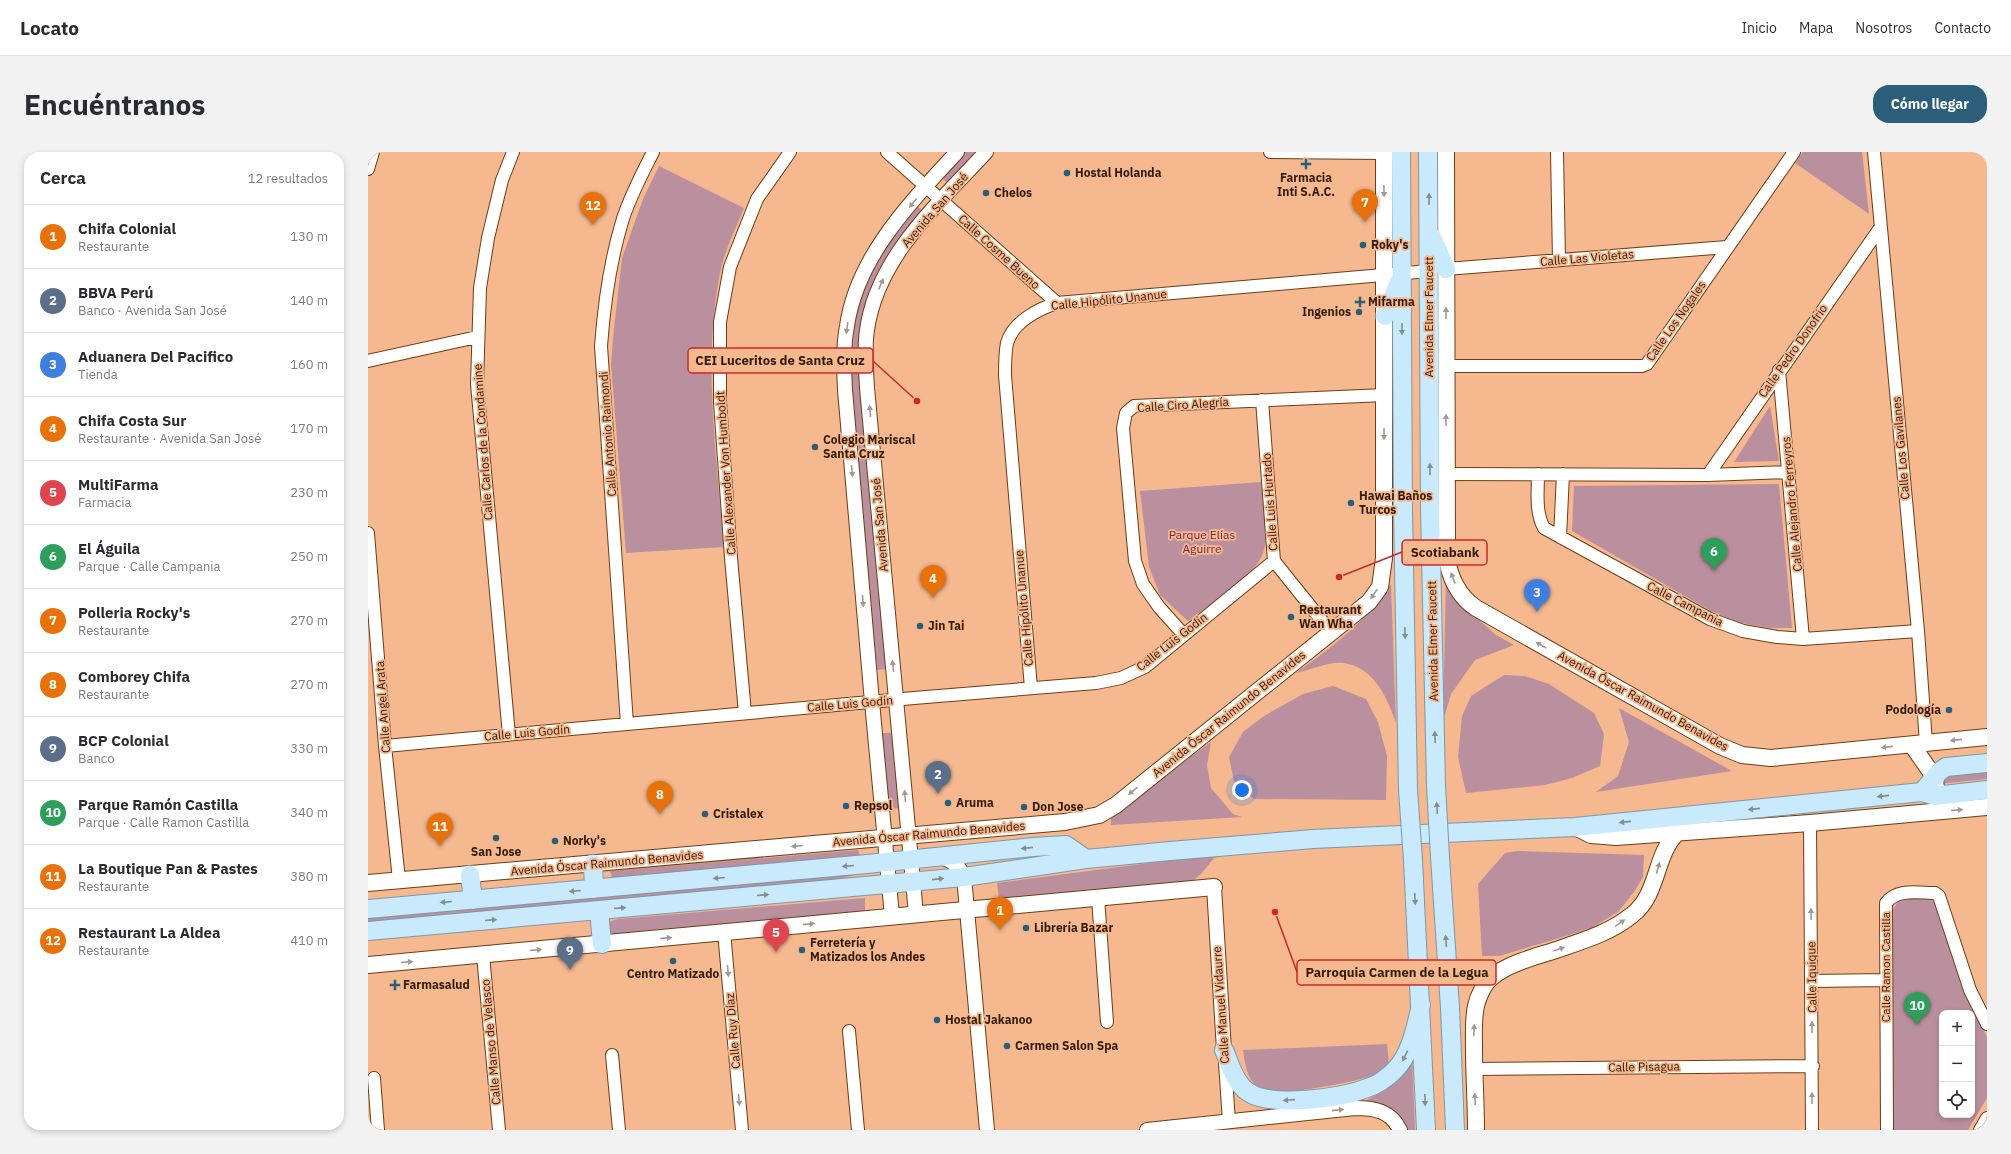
<!DOCTYPE html>
<html lang="es">
<meta charset="utf-8">
<style>
body{margin:0;font-family:"IBM Plex Sans",sans-serif;background:#f2f2f3;color:#2b2b33}
.controls{position:absolute;right:12px;bottom:12px;display:grid;overflow:hidden;border-radius:8px;box-shadow:0 2px 6px #0003}
.controls button{width:36px;height:36px;display:grid;place-items:center;padding:0;border:0;border-bottom:1px solid #e1e1e2;background:#fff;color:#2b2b33;font:20px sans-serif}
.you{position:absolute;left:874px;top:638px;width:14px;height:14px;margin:-10px;border:3px solid #fff;border-radius:50%;background:#1a73e8;box-shadow:0 0 0 6px #1a73e833}
.badge{display:grid;place-items:center;width:26px;height:26px;border-radius:50%;background:#2a5e7b;color:#fff;font-size:13px;font-weight:700}
.pin{position:absolute;translate:-50% -33px;filter:drop-shadow(0 1px 2px #0008)}
.pin::after{content:'';position:absolute;top:21px;width:14px;height:12px;background:inherit;clip-path:polygon(0 0,100% 0,50% 100%)}
.list{margin:0;padding:0;list-style:none}
h2{display:flex;justify-content:space-between;align-items:center;height:52px;margin:0;padding:0 16px;font-size:17px}
h2 small{font-size:13px;font-weight:400;color:#7c7c81}
.list li{display:grid;grid-template-columns:26px 1fr auto;gap:12px;align-items:center;box-sizing:border-box;height:64px;padding:0 16px;border-top:1px solid #e1e1e2}
.list b{display:block;font-size:15px;white-space:nowrap}
.list p{margin:0;font-size:13px;white-space:nowrap;color:#7c7c81}
.list em{font-size:13px;font-style:normal;color:#7c7c81}
.icon{flex:none;width:22px;height:22px;fill:none;stroke:currentColor;stroke-width:2;stroke-linecap:round;stroke-linejoin:round}
.map{position:relative;flex:none;width:1619px;height:978px;overflow:hidden;border-radius:16px}
header{display:flex;align-items:center;gap:24px;box-sizing:border-box;height:56px;padding:0 20px;background:#fff;border-bottom:1px solid #e1e1e2}
header strong{font-size:19px}
nav{display:flex;gap:22px;margin-inline-start:auto;font-size:14px}
.intro{display:flex;align-items:center;justify-content:space-between;box-sizing:border-box;height:96px;padding:0 24px}
h1{margin:0;font-size:28px}
.button{padding:10px 18px;border-radius:16px;background:#2a5e7b;color:#fff;font-size:14px;font-weight:700}
main{display:flex;gap:24px;padding:0 24px}
aside{flex:1;background:#fff;border-radius:16px;box-shadow:0 2px 6px #0003}
.map>svg:first-child{display:block}
</style>
<header>
<strong>Locato</strong>
<nav><a>Inicio</a><a>Mapa</a><a>Nosotros</a><a>Contacto</a></nav>
</header>
<div class="intro"><h1>Encuéntranos</h1><a class="button">Cómo llegar</a></div>
<main>
<aside>
<h2>Cerca<small>12 resultados</small></h2>
<ul class="list">
<li><span class="badge" style="background:#e8710a">1</span><div><b>Chifa Colonial</b><p>Restaurante</p></div><em>130 m</em></li>
<li><span class="badge" style="background:#5c6f8a">2</span><div><b>BBVA Perú</b><p>Banco · Avenida San José</p></div><em>140 m</em></li>
<li><span class="badge" style="background:#3f7fe0">3</span><div><b>Aduanera Del Pacifico</b><p>Tienda</p></div><em>160 m</em></li>
<li><span class="badge" style="background:#e8710a">4</span><div><b>Chifa Costa Sur</b><p>Restaurante · Avenida San José</p></div><em>170 m</em></li>
<li><span class="badge" style="background:#e0444e">5</span><div><b>MultiFarma</b><p>Farmacia</p></div><em>230 m</em></li>
<li><span class="badge" style="background:#2e9e5b">6</span><div><b>El Águila</b><p>Parque · Calle Campania</p></div><em>250 m</em></li>
<li><span class="badge" style="background:#e8710a">7</span><div><b>Polleria Rocky's</b><p>Restaurante</p></div><em>270 m</em></li>
<li><span class="badge" style="background:#e8710a">8</span><div><b>Comborey Chifa</b><p>Restaurante</p></div><em>270 m</em></li>
<li><span class="badge" style="background:#5c6f8a">9</span><div><b>BCP Colonial</b><p>Banco</p></div><em>330 m</em></li>
<li><span class="badge" style="background:#2e9e5b">10</span><div><b>Parque Ramón Castilla</b><p>Parque · Calle Ramon Castilla</p></div><em>340 m</em></li>
<li><span class="badge" style="background:#e8710a">11</span><div><b>La Boutique Pan &amp; Pastes</b><p>Restaurante</p></div><em>380 m</em></li>
<li><span class="badge" style="background:#e8710a">12</span><div><b>Restaurant La Aldea</b><p>Restaurante</p></div><em>410 m</em></li>
</ul>
</aside>
<div class="map">
<svg width="1619" height="978" viewBox="0 0 1619 978">
<rect width="100%" height="100%" fill="#f5b88f"/>
<path fill="#ba909f" fill-rule="evenodd" d="M597,0h16l-30,34 -9,-8z
M1435,0h59l7,62 -74,-51z
M291,14l85,42c-7,18 -17,37 -22,57 -21,87 -5,193 2,282l-98,6 -15,-189 3,-36 8,-70 21,-59z
M550,55l9,7 -22,23 -41,99 25,333 -12,1 -26,-287 3,-56 4,-26 23,-53z
M1402,254l9,55 -45,1z
M893,330c1,15 7,51 4,64 -5,30 -53,57 -77,75l-28,-26 -11,-28 -9,-76z
M1411,332l13,144h-23l-34,-6 -24,-11 -139,-80 2,-45z
M1078,426l13,24 37,33 18,10 -39,15 -24,34 -8,27z
M1023,432l5,139c-9,-25 -21,-55 -52,-60 -14,-2 -34,7 -48,10 35,-25 71,-52 95,-89z
M1136,523l21,1 24,8 45,29 10,21 -4,32 -28,12 -27,7 -79,8 -8,-36 4,-41 9,-20z
M965,534l33,13 12,23 9,34 -1,44 -132,-1 -20,-18 -5,-24 14,-25 21,-16 39,-22z
M1251,556l113,63 -136,21 22,-16 11,-34z
M514,581h12l6,75 -12,1z
M843,590l-4,23 4,23 22,26 9,3 -131,8v-11z
M1619,618v9l-49,5v-9z
M490,698l3,9 -244,22 -5,-4 -2,-6z
M872,699l-26,7 -13,16 -13,11 -189,14 -2,-16z
M1150,699l126,4 -1,22 -9,15 -16,20 -25,15 -30,10 -64,19h-17l-4,-72 27,-31z
M492,722l-61,14 -431,37v-10z
M1566,744l34,101 19,40v61l-19,32h-76v-219l8,-13zM1574,861h30v102h-30z
M497,746v16l-248,24 -8,-7v-9l9,-3z
M1019,892c0,7 4,19 -1,24 -15,14 -81,21 -103,25 -32,-2 -36,-14 -40,-43z
M1044,907l3,71h-13l-15,-24 -19,-4 -1,-2 19,-10z"/>
<g fill="none" stroke-linecap="round" stroke-linejoin="round">
<defs>
<path id="minor" d="M519,0l170,151
M902,0l114,1
M1189,0l2,108
M1506,0l44,479 8,112
M0,17l5,-17
M1078,117l281,-22
M0,209l109,-24
M1078,214h196l5,-2 147,-212
M1411,218l24,269
M894,248l12,161 57,71
M1078,322l262,1 81,-3
M1170,322c0,17 -3,38 6,54l166,91 33,12 34,6 26,2 115,-8
M1340,323l172,-247
M0,381l17,213 14,134
M1192,385l3,-63
M816,483l-25,-28 -16,-23 -8,-23 -12,-133 3,-15 8,-7 251,-11
M663,536l-26,-313c0,-10 0,-22 2,-32 6,-21 31,-34 50,-40l372,-32
M377,561l-14,-155 -11,-156v-80l10,-55 27,-68 33,-47
M259,572l-26,-378c3,-41 9,-84 21,-124 7,-24 20,-48 31,-70
M141,583l-32,-351 3,-96 8,-50 14,-58 11,-28
M17,594l529,-48 182,-15 25,-5 24,-11 129,-106
M1442,671l2,307
M730,746l9,124
M356,780l18,198
M115,803l16,175
M1444,829l74,-1
M481,879l9,99
M244,903l7,75
M857,911l4,59
M1106,917l339,-3
M6,926l4,52
M1519,978l-1,-227c11,-15 33,-10 49,-10l4,3 31,94 17,34
M1612,978l7,-12"/>
<path id="tertiary" d="M573,705c11,4 18,8 23,20l23,253
M846,735l10,163
M548,762l-49,-526c-1,-20 -3,-39 0,-58 10,-73 72,-127 119,-178
M524,764l-20,-214 -27,-312c-1,-21 -2,-43 2,-64 10,-70 64,-124 110,-174
M779,978l208,-22c20,0 36,3 45,22"/>
<path id="secondary" d="M1078,0l1,405c2,20 12,40 29,51l244,138 22,9 29,3 216,-21
M1544,593l23,33 1,11
M1207,675l16,8 25,2 194,-14 177,-16
M0,731l697,-61 34,-7 17,-10 253,-203 11,-15 4,-29v-406
M0,813l846,-78
M1108,978c0,-27 -2,-54 -2,-82 0,-13 -1,-29 2,-42 2,-9 8,-23 16,-29 17,-14 43,-20 64,-27 26,-9 54,-17 76,-35 27,-21 22,-58 44,-81"/>
<path id="primary" d="M1033,0l2,358 5,280
M1060,0l2,356 6,278
M1064,85l14,32
M1017,164l14,-34
M1554,640l17,-20 7,-5 41,-4
M1072,705l10,151 5,122
M1045,708l13,270
M225,712l1,25
M102,723l3,25
M0,757l499,-45 166,-17 33,-2 20,14
M231,758l3,34
M0,779l596,-54 122,-18 84,-8 143,-12 262,-12 347,-35 13,4 52,-6
M856,898c6,14 11,33 24,42 23,16 93,6 119,-4 11,-3 20,-10 28,-18 16,-16 21,-44 26,-65"/>
</defs>
<use href="#minor" stroke="#6f3c13" stroke-width="14"/>
<use href="#tertiary" stroke="#6f3c13" stroke-width="16"/>
<use href="#secondary" stroke="#6f3c13" stroke-width="18"/>
<use href="#primary" stroke="#7d98a7" stroke-width="20"/>
<use href="#minor" stroke="#fff" stroke-width="12"/>
<use href="#tertiary" stroke="#fff" stroke-width="14"/>
<use href="#secondary" stroke="#fff" stroke-width="16"/>
<use href="#primary" stroke="#c9e9fd" stroke-width="18"/>
<defs>
<path id="primary-bridge" d="M1068,634l4,71
M1040,638l5,70"/>
</defs>
<use href="#primary-bridge" stroke="#7d98a7" stroke-width="20" stroke-linecap="butt"/>
<use href="#primary-bridge" stroke="#c9e9fd" stroke-width="18"/>
</g>
<defs><path id="oneway-solid" d="M-6-.8H1V-3.2L6.5 0L1 3.2V.8H-6Z"/></defs>
<g fill="#a39992">
<use href="#oneway-solid" transform="translate(1016 39) rotate(89)"/>
<use href="#oneway-solid" transform="translate(545 51) rotate(130)"/>
<use href="#oneway-solid" transform="translate(513 132) rotate(-67)"/>
<use href="#oneway-solid" transform="translate(1078 161) rotate(-90)"/>
<use href="#oneway-solid" transform="translate(479 176) rotate(98)"/>
<use href="#oneway-solid" transform="translate(502 259) rotate(-95)"/>
<use href="#oneway-solid" transform="translate(1078 268) rotate(-90)"/>
<use href="#oneway-solid" transform="translate(1016 282) rotate(90)"/>
<use href="#oneway-solid" transform="translate(484 319) rotate(85)"/>
<use href="#oneway-solid" transform="translate(1085 426) rotate(-111)"/>
<use href="#oneway-solid" transform="translate(1006 442) rotate(125)"/>
<use href="#oneway-solid" transform="translate(495 449) rotate(85)"/>
<use href="#oneway-solid" transform="translate(1173 493) rotate(-150)"/>
<use href="#oneway-solid" transform="translate(525 514) rotate(-95)"/>
<use href="#oneway-solid" transform="translate(1588 588) rotate(174)"/>
<use href="#oneway-solid" transform="translate(1519 595) rotate(174)"/>
<use href="#oneway-solid" transform="translate(765 639) rotate(141)"/>
<use href="#oneway-solid" transform="translate(537 644) rotate(-95)"/>
<use href="#oneway-solid" transform="translate(1589 658) rotate(-5)"/>
<use href="#oneway-solid" transform="translate(429 694) rotate(175)"/>
<use href="#oneway-solid" transform="translate(1290 716) rotate(-75)"/>
<use href="#oneway-solid" transform="translate(1443 762) rotate(-91)"/>
<use href="#oneway-solid" transform="translate(1252 771) rotate(-34)"/>
<use href="#oneway-solid" transform="translate(441 772) rotate(-6)"/>
<use href="#oneway-solid" transform="translate(298 786) rotate(-5)"/>
<use href="#oneway-solid" transform="translate(1191 797) rotate(-19)"/>
<use href="#oneway-solid" transform="translate(168 798) rotate(-5)"/>
<use href="#oneway-solid" transform="translate(39 810) rotate(-5)"/>
<use href="#oneway-solid" transform="translate(360 819) rotate(85)"/>
<use href="#oneway-solid" transform="translate(1444 875) rotate(-91)"/>
<use href="#oneway-solid" transform="translate(1106 878) rotate(-88)"/>
<use href="#oneway-solid" transform="translate(1444 946) rotate(-90)"/>
<use href="#oneway-solid" transform="translate(1107 947) rotate(-92)"/>
<use href="#oneway-solid" transform="translate(371 948) rotate(85)"/>
<use href="#oneway-solid" transform="translate(970 958) rotate(-6)"/>
</g>
<g fill="#858d91">
<use href="#oneway-solid" transform="translate(1061 47) rotate(-90)"/>
<use href="#oneway-solid" transform="translate(1034 177) rotate(90)"/>
<use href="#oneway-solid" transform="translate(1062 317) rotate(-90)"/>
<use href="#oneway-solid" transform="translate(1037 481) rotate(89)"/>
<use href="#oneway-solid" transform="translate(1067 585) rotate(-92)"/>
<use href="#oneway-solid" transform="translate(1515 644) rotate(174)"/>
<use href="#oneway-solid" transform="translate(1069 656) rotate(-93)"/>
<use href="#oneway-solid" transform="translate(1386 657) rotate(174)"/>
<use href="#oneway-solid" transform="translate(1257 670) rotate(174)"/>
<use href="#oneway-solid" transform="translate(659 696) rotate(174)"/>
<use href="#oneway-solid" transform="translate(480 714) rotate(175)"/>
<use href="#oneway-solid" transform="translate(351 726) rotate(175)"/>
<use href="#oneway-solid" transform="translate(570 727) rotate(-6)"/>
<use href="#oneway-solid" transform="translate(207 739) rotate(175)"/>
<use href="#oneway-solid" transform="translate(395 743) rotate(-5)"/>
<use href="#oneway-solid" transform="translate(1047 747) rotate(87)"/>
<use href="#oneway-solid" transform="translate(78 750) rotate(175)"/>
<use href="#oneway-solid" transform="translate(252 756) rotate(-5)"/>
<use href="#oneway-solid" transform="translate(123 768) rotate(-5)"/>
<use href="#oneway-solid" transform="translate(1078 789) rotate(-94)"/>
<use href="#oneway-solid" transform="translate(1037 904) rotate(116)"/>
<use href="#oneway-solid" transform="translate(921 948) rotate(176)"/>
<use href="#oneway-solid" transform="translate(1057 948) rotate(88)"/>
</g>
<g fill="#2a5e7b" stroke="#f5b88f" stroke-width="1.5">
<path d="M936 6h4v4h4v4h-4v4h-4v-4h-4v-4h4z"/>
<circle cx="699" cy="21" r="4"/>
<circle cx="618" cy="41" r="4"/>
<circle cx="995" cy="93" r="4"/>
<path d="M990 144h4v4h4v4h-4v4h-4v-4h-4v-4h4z"/>
<circle cx="991" cy="160" r="4"/>
<circle cx="447" cy="295" r="4"/>
<circle cx="983" cy="351" r="4"/>
<circle cx="923" cy="465" r="4"/>
<circle cx="552" cy="474" r="4"/>
<circle cx="1581" cy="558" r="4"/>
<circle cx="580" cy="651" r="4"/>
<circle cx="478" cy="654" r="4"/>
<circle cx="656" cy="655" r="4"/>
<circle cx="337" cy="662" r="4"/>
<circle cx="128" cy="686" r="4"/>
<circle cx="187" cy="689" r="4"/>
<circle cx="658" cy="776" r="4"/>
<circle cx="434" cy="798" r="4"/>
<circle cx="305" cy="809" r="4"/>
<path d="M25 827h4v4h4v4h-4v4h-4v-4h-4v-4h4z"/>
<circle cx="569" cy="868" r="4"/>
<circle cx="639" cy="894" r="4"/>
</g>
<g text-anchor="middle" stroke-width="3.5" stroke-linejoin="round" paint-order="stroke">
<g font-size="12" font-weight="bold" fill="#321c0c" stroke="#f5b88f" text-anchor="start">
<text x="707" y="25">Hostal Holanda</text>
<text x="938" y="30" text-anchor="middle">Farmacia<tspan x="938" dy="14">Inti S.A.C.</tspan></text>
<text x="626" y="45">Chelos</text>
<text x="1003" y="97">Roky's</text>
<text x="1000" y="154">Mifarma</text>
<text x="983" y="164" text-anchor="end">Ingenios</text>
<text x="455" y="292">Colegio Mariscal<tspan x="455" dy="14">Santa Cruz</tspan></text>
<text x="991" y="348">Hawai Baños<tspan x="991" dy="14">Turcos</tspan></text>
<text x="931" y="462">Restaurant<tspan x="931" dy="14">Wan Wha</tspan></text>
<text x="560" y="478">Jin Tai</text>
<text x="1573" y="562" text-anchor="end">Podología</text>
<text x="588" y="655">Aruma</text>
<text x="486" y="658">Repsol</text>
<text x="664" y="659">Don Jose</text>
<text x="345" y="666">Cristalex</text>
<text x="195" y="693">Norky's</text>
<text x="128" y="704" text-anchor="middle">San Jose</text>
<text x="666" y="780">Librería Bazar</text>
<text x="442" y="795">Ferretería y<tspan x="442" dy="14">Matizados los Andes</tspan></text>
<text x="305" y="826" text-anchor="middle">Centro Matizado</text>
<text x="35" y="837">Farmasalud</text>
<text x="577" y="872">Hostal Jakanoo</text>
<text x="647" y="898">Carmen Salon Spa</text>
</g>
<g font-size="12" fill="#321c0c" stroke="#f5b88f">
<text transform="translate(567 58) rotate(-49)" y="4">Avenida San José</text>
<text transform="translate(631 100) rotate(42)" y="4">Calle Cosme Bueno</text>
<text transform="translate(1219 106) rotate(-5)" y="4">Calle Las Violetas</text>
<text transform="translate(741 148) rotate(-6)" y="4">Calle Hipólito Unanue</text>
<text transform="translate(1061 165) rotate(-90)" y="4">Avenida Elmer Faucett</text>
<text transform="translate(1308 169) rotate(-55)" y="4">Calle Los Nogales</text>
<text transform="translate(1425 199) rotate(-55)" y="4">Calle Pedro Donofrio</text>
<text transform="translate(815 253) rotate(-4)" y="4">Calle Ciro Alegría</text>
<text transform="translate(240 282) rotate(-94)" y="4">Calle Antonio Raimondi</text>
<text transform="translate(115 290) rotate(-94)" y="4">Calle Carlos de la Condamine</text>
<text transform="translate(1533 296) rotate(-95)" y="4">Calle Los Gavilanes</text>
<text transform="translate(358 321) rotate(-94)" y="4">Calle Alexander Von Humboldt</text>
<text transform="translate(902 350) rotate(-94)" y="4">Calle Luis Hurtado</text>
<text transform="translate(1424 352) rotate(-95)" y="4">Calle Alejandro Ferreyros</text>
<text transform="translate(512 373) rotate(-95)" y="4">Avenida San José</text>
<text transform="translate(1317 452) rotate(27)" y="4">Calle Campania</text>
<text transform="translate(656 456) rotate(-95)" y="4">Calle Hipólito Unanue</text>
<text transform="translate(1065 489) rotate(-91)" y="4">Avenida Elmer Faucett</text>
<text transform="translate(804 490) rotate(-38)" y="4">Calle Luis Godín</text>
<text transform="translate(1275 549) rotate(29)" y="4">Avenida Óscar Raimundo Benavides</text>
<text transform="translate(482 552) rotate(-5)" y="4">Calle Luis Godín</text>
<text transform="translate(15 555) rotate(-94)" y="4">Calle Angel Arata</text>
<text transform="translate(861 562) rotate(-39)" y="4">Avenida Óscar Raimundo Benavides</text>
<text transform="translate(159 581) rotate(-5)" y="4">Calle Luis Godín</text>
<text transform="translate(561 682) rotate(-5)" y="4">Avenida Óscar Raimundo Benavides</text>
<text transform="translate(239 711) rotate(-5)" y="4">Avenida Óscar Raimundo Benavides</text>
<text transform="translate(1518 815) rotate(-90)" y="4">Calle Ramon Castilla</text>
<text transform="translate(1444 825) rotate(-91)" y="4">Calle Iquique</text>
<text transform="translate(853 853) rotate(-94)" y="4">Calle Manuel Vidaurre</text>
<text transform="translate(365 879) rotate(-95)" y="4">Calle Ruy Díaz</text>
<text transform="translate(123 890) rotate(-95)" y="4">Calle Manso de Velasco</text>
<text transform="translate(1276 915) rotate(-1)" y="4">Calle Pisagua</text>
</g>
<g font-size="12" fill="#75254b" stroke="#f5b88f">
<text x="834" y="387">Parque Elías<tspan x="834" dy="14">Aguirre</tspan></text>
</g>
</g>
<path fill="none" stroke="#ce2727" stroke-width="1.5" d="M549 249L505 209M971 425L1034 400M907 760L929 820"/>
<g fill="#ce2727" stroke="#f5b88f" stroke-width="1.5">
<circle cx="549" cy="249" r="4"/>
<circle cx="971" cy="425" r="4"/>
<circle cx="907" cy="760" r="4"/>
</g>
<g fill="#f5b88f" stroke="#ce2727" stroke-width="1.5">
<rect x="320" y="196" width="185" height="25" rx="4"/>
<rect x="1034" y="388" width="85" height="25" rx="4"/>
<rect x="929" y="808" width="199" height="25" rx="4"/>
</g>
<g font-size="13" text-anchor="middle" font-weight="bold" fill="#321c0c">
<text x="412" y="213">CEI Luceritos de Santa Cruz</text>
<text x="1077" y="405">Scotiabank</text>
<text x="1029" y="825">Parroquia Carmen de la Legua</text>
</g>
</svg>
<div class="controls">
<button>+</button>
<button>−</button>
<button><svg class="icon" aria-label="locate" viewBox="0 0 24 24"><circle cx="12" cy="12" r="6"/><path d="M12 2v4M12 18v4M2 12h4M18 12h4"/></svg></button>
</div>
<div class="you"></div>
<div class="pin badge" style="left:632px;top:778px;background:#e8710a">1</div>
<div class="pin badge" style="left:570px;top:642px;background:#5c6f8a">2</div>
<div class="pin badge" style="left:1169px;top:460px;background:#3f7fe0">3</div>
<div class="pin badge" style="left:565px;top:446px;background:#e8710a">4</div>
<div class="pin badge" style="left:408px;top:800px;background:#e0444e">5</div>
<div class="pin badge" style="left:1346px;top:419px;background:#2e9e5b">6</div>
<div class="pin badge" style="left:997px;top:70px;background:#e8710a">7</div>
<div class="pin badge" style="left:292px;top:662px;background:#e8710a">8</div>
<div class="pin badge" style="left:202px;top:818px;background:#5c6f8a">9</div>
<div class="pin badge" style="left:1549px;top:873px;background:#2e9e5b">10</div>
<div class="pin badge" style="left:72px;top:694px;background:#e8710a">11</div>
<div class="pin badge" style="left:225px;top:73px;background:#e8710a">12</div>
</div>
</main>
